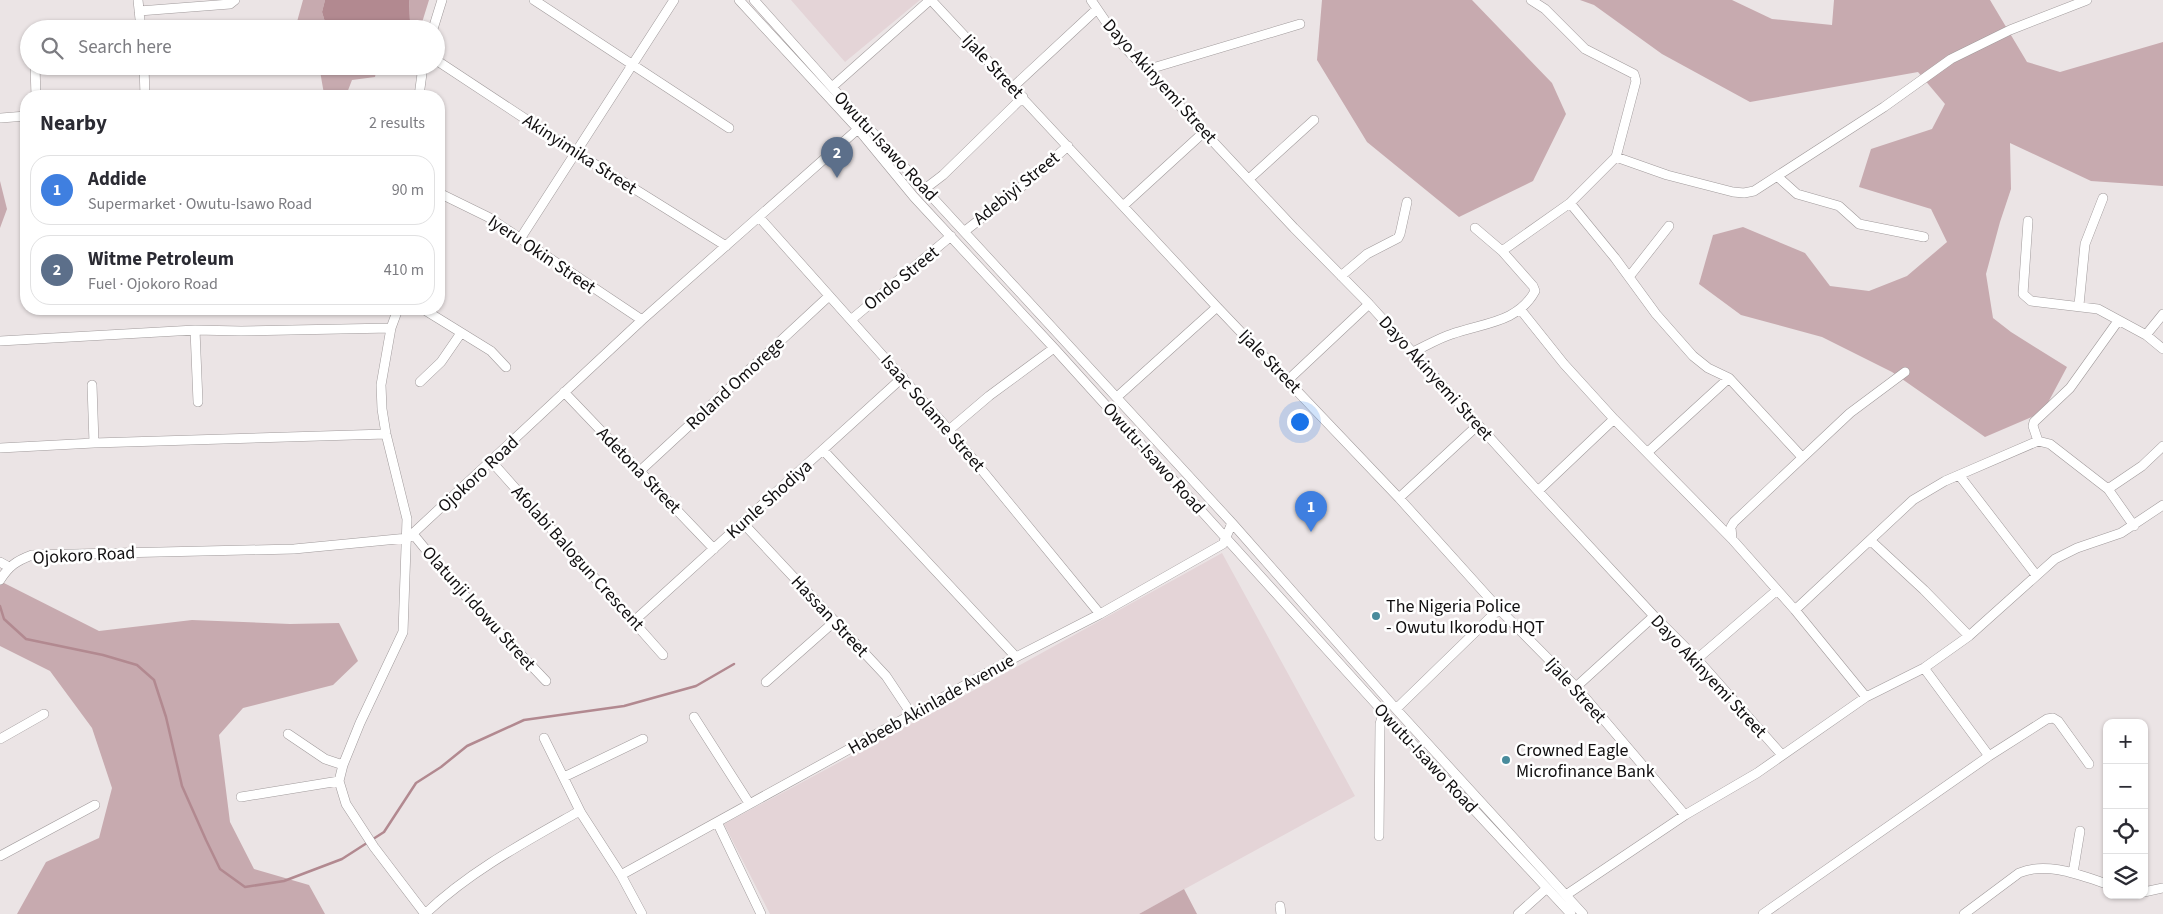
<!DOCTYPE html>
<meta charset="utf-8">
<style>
body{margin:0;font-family:"Source Sans 3",sans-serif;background:#f7f7f7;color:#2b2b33}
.controls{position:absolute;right:15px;bottom:15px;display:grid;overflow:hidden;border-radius:10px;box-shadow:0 1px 4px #0004}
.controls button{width:45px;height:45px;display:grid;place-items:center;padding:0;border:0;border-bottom:1px solid #e1e1e2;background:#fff;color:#2b2b33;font:25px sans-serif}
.you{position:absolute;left:1299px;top:421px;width:18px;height:18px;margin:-12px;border:4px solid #fff;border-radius:50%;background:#1a73e8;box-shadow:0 0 0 8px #1a73e833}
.badge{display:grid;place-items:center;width:32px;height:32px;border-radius:50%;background:#ea580c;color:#fff;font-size:16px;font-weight:700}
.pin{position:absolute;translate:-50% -41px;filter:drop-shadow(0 1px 2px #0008)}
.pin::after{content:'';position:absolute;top:26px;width:18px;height:15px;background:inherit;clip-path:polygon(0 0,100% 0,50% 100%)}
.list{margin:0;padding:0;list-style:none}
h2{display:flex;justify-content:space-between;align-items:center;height:65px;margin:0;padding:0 20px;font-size:21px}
h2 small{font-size:16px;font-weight:400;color:#7c7c81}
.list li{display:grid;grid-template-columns:32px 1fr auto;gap:15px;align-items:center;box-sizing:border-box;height:70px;margin:0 10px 10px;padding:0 10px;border:1px solid #e1e1e2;border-radius:20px}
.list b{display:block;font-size:19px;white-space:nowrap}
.list p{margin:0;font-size:16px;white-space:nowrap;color:#7c7c81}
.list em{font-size:16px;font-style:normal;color:#7c7c81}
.icon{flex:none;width:28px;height:28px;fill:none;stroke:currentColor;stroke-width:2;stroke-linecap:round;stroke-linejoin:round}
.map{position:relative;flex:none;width:2163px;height:914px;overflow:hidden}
.search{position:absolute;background:#fff;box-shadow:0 1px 4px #0004;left:20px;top:20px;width:425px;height:55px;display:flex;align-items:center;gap:12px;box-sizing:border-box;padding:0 18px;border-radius:28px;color:#7c7c81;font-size:19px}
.panel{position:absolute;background:#fff;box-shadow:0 1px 4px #0004;left:20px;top:90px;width:425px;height:225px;border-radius:20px}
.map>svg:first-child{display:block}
</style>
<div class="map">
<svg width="2163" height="914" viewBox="0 0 2163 914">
<rect width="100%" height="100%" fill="#ebe4e5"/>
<path fill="#e4d4d7" d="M791,0h129l-75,62z
M1222,553l133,243 -216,118h-369l-46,-90 267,-143z"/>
<path fill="#c7aaaf" d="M303,0h22l-3,12 5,17h-32z
M409,0h20l-9,29h-16l6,-7z
M1322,0h150l80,83 14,31 -33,67 -74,36 -92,-75 -50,-82z
M1580,0h152l40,19 60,6 2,-25h156l37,62 33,10 103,-30v144l-72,-5 -81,-38 1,46 -11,33 -14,52 7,44 18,14 56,35 -24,45 -58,25 -93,-65 -70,-35 -81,-22 -42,-31 14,-49 30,-8 62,26 25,33 39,5 38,-15 40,-34 -16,-33 -72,-22 12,-38 61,-20 13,-25 -27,-32 -168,30 -88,-48 -68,-49z
M278,66h99l-2,11 -23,3 -5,13 -23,1 -4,-23 -34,2z
M0,181l7,28 -7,19z
M0,581l99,50 93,-11 98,4 49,-1 19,38 -25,24 -90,23 -24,27 11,87 24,47 55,16 16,29h-308l29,-52 53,-24 13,-50 -20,-60 -42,-57 -50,-25z
M1184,889l13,25h-58z"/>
<path fill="#b28990" d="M325,0h84l1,22 -6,7h-77l-5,-17z"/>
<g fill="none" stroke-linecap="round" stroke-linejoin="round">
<path stroke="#b28990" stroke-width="2.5" d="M0,606l4,13 22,20 77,16 34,10 17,15 12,37 16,69 24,54 14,29 25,18 39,-6 58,-22 42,-27 32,-49 25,-16 26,-21 57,-26 100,-14 72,-20 38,-22"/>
<defs>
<path id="minor" d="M138,0l3,29
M534,0l195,128
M739,0l119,129 56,68 140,151 332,367 185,199
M754,0l110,123 368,400 164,186 187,205
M931,0l286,307 182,191 100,111 77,78 109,128
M1091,0l28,41 175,187 75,76 169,187 116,125 43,43 85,96
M1531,0l14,9 40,40 49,25 2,7 -20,76
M139,11l91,-7 5,-4
M433,29l9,-29
M436,60l141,93 149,93
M35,66l1,30
M144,66l1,30
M1146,70l154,-46
M832,87l98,-87
M1013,87l84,-78
M419,96l4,-30
M1,118l25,-2
M1777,176l20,18 42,12 20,18 65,13
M1249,179l65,-59
M926,188l17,-13 80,-78
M439,193l49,24 154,103
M1570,203l45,55 41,56 37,42 15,12 21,10 73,79
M1123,206l81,-74
M759,217l190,213 151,184
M2028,221l-5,73 8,7 67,8 48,26 17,14
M1475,228l27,23
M965,231l56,-44 47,-41
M520,239l154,-239
M1341,276l26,-22 31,-16 2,-4 7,-32
M1629,277l40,-51
M2079,305l6,-61 18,-46
M398,309l-7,19 -10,57 1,24 4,25 21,85 -4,113 -43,91 -17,42 -4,16 7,23 28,43 51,67c44,-42 98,-71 151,-101h5
M423,309l68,42 15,16
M1520,309l44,55 50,55 118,120 63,71 71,87
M852,319l99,-83
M195,330l3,72
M2146,335l17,-21
M0,341l195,-11 46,1 150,-3
M1413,352c13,-6 26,-14 39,-18 30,-11 66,-11 83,-43l-2,-5 -31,-35 68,-48 46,-46 51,18 66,17 11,1 10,-2 130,-84 67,-48 59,-29 77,-30
M1288,380l81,-76
M420,382l21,-20 20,-29
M92,385l2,58
M564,392l150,157
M1117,397l100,-90
M949,430l40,-34 65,-48
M2038,441l-5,-15 1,-4 36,-34 48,-67
M0,448l94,-5 292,-9
M823,450l193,207
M1648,452l81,-74
M492,462l171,193
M641,470l188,-174
M1959,475l77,100
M2108,489l34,-23 21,-20
M1538,491l76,-72
M1399,498l79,-73
M743,523l143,153 26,39
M413,534l41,50 92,97
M1732,539l-1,-12 3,-5 116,-109 55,-41
M1870,540l54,50 45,46
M0,562l9,5
M0,580c9,-14 16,-19 32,-25l262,-6 114,-11 234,-218 216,-191
M1795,610l118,-110 32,-19 93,-40 12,3 58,45 26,37
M634,621l269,-244
M1697,659l79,-68
M1924,668l65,88
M766,682l69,-61
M1576,687l78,-71
M1396,709l103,-100
M694,717l55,86
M288,734l37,25 18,6
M544,738l37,75 40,62 21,39
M0,739l44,-25
M564,777l79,-38
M241,797l98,-16
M717,822l44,92
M1379,836l1,-112 2,-7 4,-2
M0,856l95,-51
M2073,873l7,-42
M621,875l395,-218 84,-43 123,-70 9,-21
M2144,892l19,-4
M1566,895l119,-80 72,-42 109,-76 58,-29 45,-32 86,-77 22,-11 44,-15 42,-28
M1280,906l1,8
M1518,914l29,-26
M1763,914l226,-158 58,-37 6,-1 5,3 31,43
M1964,914l55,-41c27,-12 61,2 88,11"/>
</defs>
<use href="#minor" stroke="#a09a9b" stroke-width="10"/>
<use href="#minor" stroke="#fff" stroke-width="9"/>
</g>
<g fill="#488b9c" stroke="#fff" stroke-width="2">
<circle cx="1376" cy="616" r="5"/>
<circle cx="1506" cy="760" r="5"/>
</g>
<g text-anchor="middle" stroke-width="5" stroke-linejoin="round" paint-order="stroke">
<g font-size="18" fill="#110f10" stroke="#fff">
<text transform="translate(993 66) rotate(47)" y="6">Ijale Street</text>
<text transform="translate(1160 81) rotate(48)" y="6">Dayo Akinyemi Street</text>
<text transform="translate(886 146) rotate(47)" y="6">Owutu-Isawo Road</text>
<text transform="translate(580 154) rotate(33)" y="6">Akinyimika Street</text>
<text transform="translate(1016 188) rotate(-39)" y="6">Adebiyi Street</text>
<text transform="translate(542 254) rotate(34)" y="6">Iyeru Okin Street</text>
<text transform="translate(901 278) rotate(-39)" y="6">Ondo Street</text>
<text transform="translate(1270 361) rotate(46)" y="6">Ijale Street</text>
<text transform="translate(1436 378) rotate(48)" y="6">Dayo Akinyemi Street</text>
<text transform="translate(735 383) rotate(-43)" y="6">Roland Omorege</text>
<text transform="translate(933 413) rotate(49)" y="6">Isaac Solame Street</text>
<text transform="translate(1154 458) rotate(48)" y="6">Owutu-Isawo Road</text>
<text transform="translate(639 470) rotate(46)" y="6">Adetona Street</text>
<text transform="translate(478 474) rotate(-43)" y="6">Ojokoro Road</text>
<text transform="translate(769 499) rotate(-42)" y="6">Kunle Shodiya</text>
<text transform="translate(84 555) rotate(-3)" y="6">Ojokoro Road</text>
<text transform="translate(578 558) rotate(48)" y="6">Afolabi Balogun Crescent</text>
<text transform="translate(479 608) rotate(48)" y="6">Olatunji Idowu Street</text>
<text transform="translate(830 616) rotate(47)" y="6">Hassan Street</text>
<text transform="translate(1709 676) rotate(47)" y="6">Dayo Akinyemi Street</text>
<text transform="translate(1576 690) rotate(48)" y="6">Ijale Street</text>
<text transform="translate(931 704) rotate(-29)" y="6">Habeeb Akinlade Avenue</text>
<text transform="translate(1426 758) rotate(47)" y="6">Owutu-Isawo Road</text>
</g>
<g font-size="18" fill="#110f10" stroke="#fff" text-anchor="start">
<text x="1386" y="612">The Nigeria Police<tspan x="1386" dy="21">- Owutu Ikorodu HQT</tspan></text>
<text x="1516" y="756">Crowned Eagle<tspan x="1516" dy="21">Microfinance Bank</tspan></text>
</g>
</g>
</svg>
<div class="controls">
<button>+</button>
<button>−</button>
<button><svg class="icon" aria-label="locate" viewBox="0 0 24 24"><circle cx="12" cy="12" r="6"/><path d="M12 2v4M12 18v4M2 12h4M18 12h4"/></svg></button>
<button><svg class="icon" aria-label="layers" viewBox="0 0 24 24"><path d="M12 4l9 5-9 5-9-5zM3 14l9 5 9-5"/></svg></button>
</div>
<div class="you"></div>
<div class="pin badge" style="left:1311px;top:532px;background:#3f7fe0">1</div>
<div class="pin badge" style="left:837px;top:178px;background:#5c6f8a">2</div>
<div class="search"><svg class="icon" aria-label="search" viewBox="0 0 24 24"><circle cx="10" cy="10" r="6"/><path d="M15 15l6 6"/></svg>Search here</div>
<section class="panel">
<h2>Nearby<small>2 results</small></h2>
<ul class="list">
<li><span class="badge" style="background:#3f7fe0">1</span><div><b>Addide</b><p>Supermarket · Owutu-Isawo Road</p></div><em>90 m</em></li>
<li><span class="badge" style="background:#5c6f8a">2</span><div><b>Witme Petroleum</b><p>Fuel · Ojokoro Road</p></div><em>410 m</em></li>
</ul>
</section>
</div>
